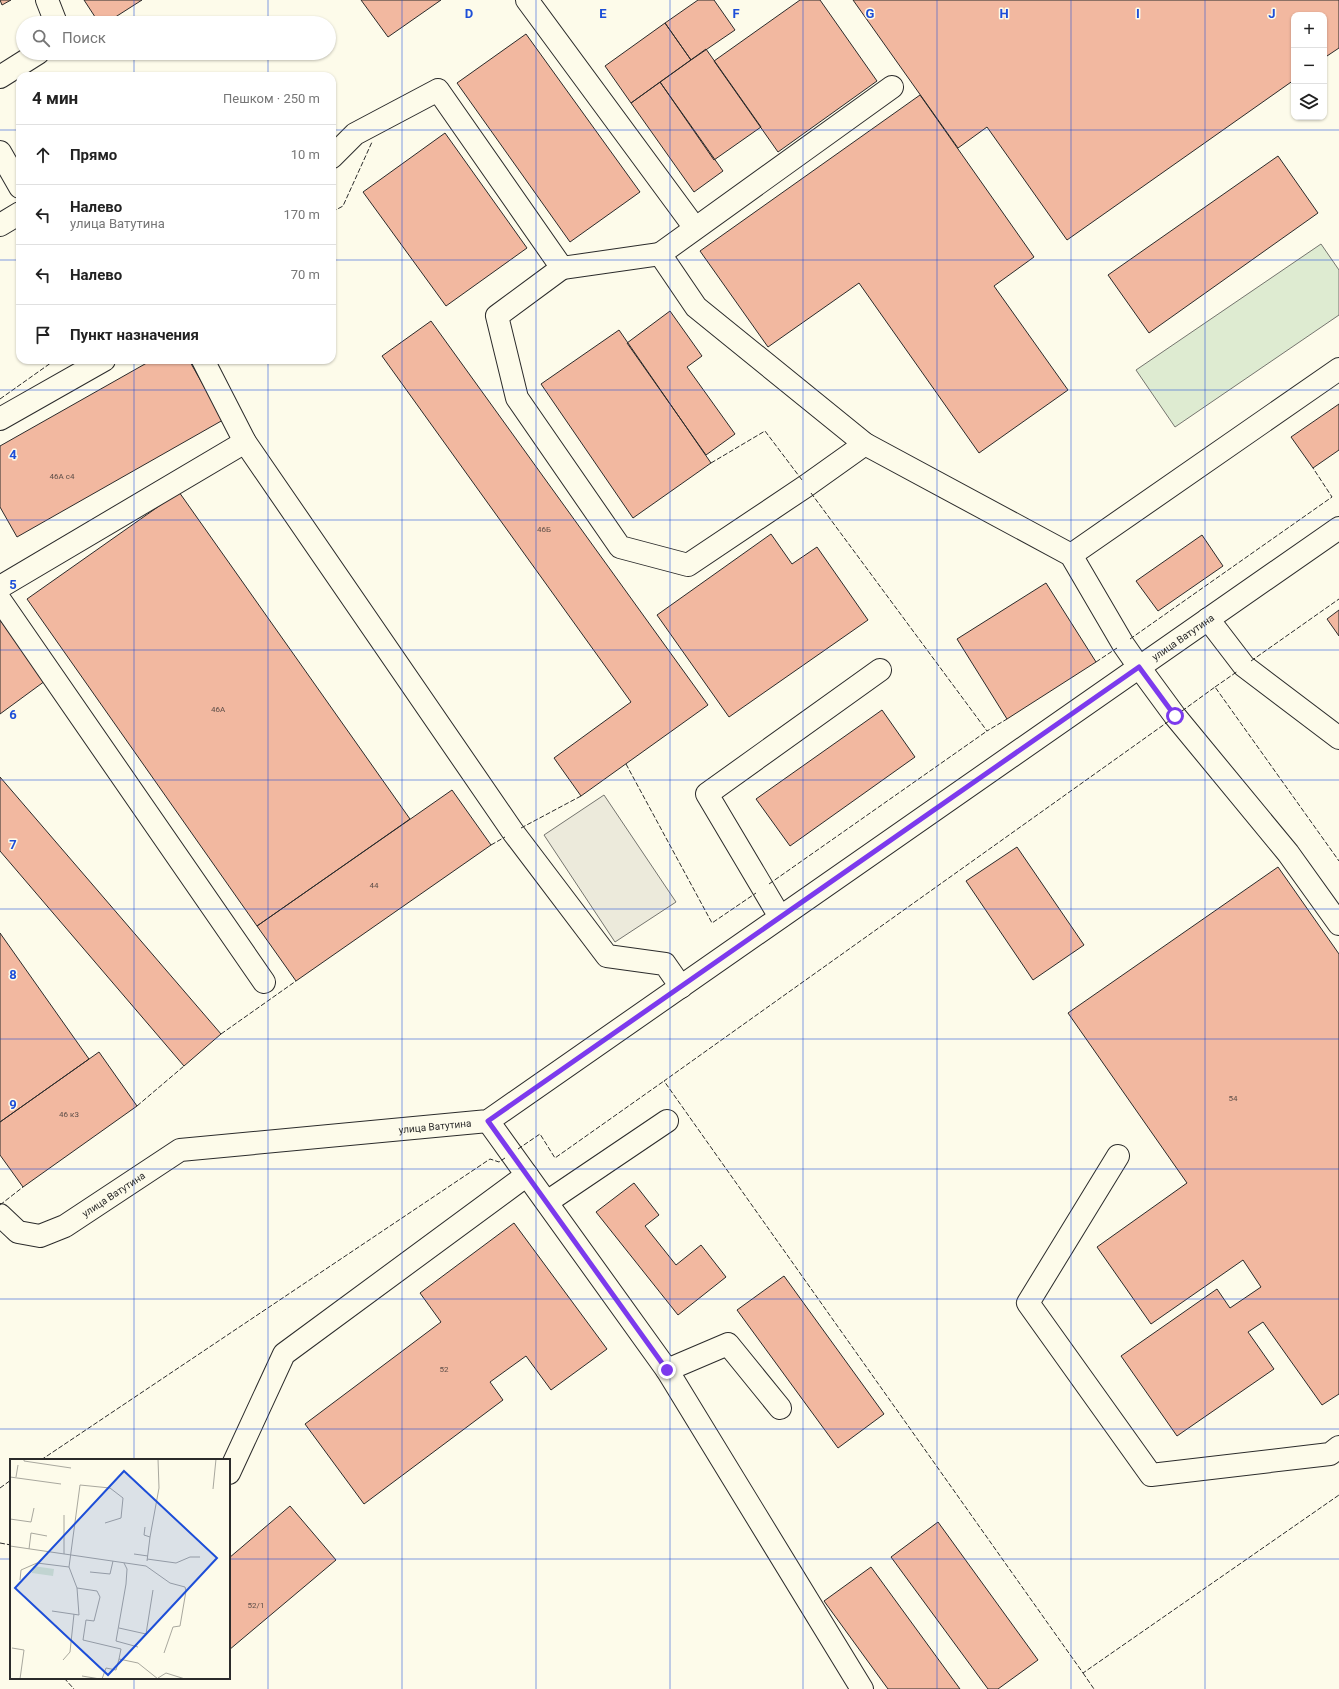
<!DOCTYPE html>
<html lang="ru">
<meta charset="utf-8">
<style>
body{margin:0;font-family:Roboto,sans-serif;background:#f6f6f6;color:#222}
.controls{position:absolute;right:12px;top:12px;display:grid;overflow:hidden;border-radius:8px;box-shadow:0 1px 3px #0004}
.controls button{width:36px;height:36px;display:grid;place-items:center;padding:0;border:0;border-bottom:1px solid #e0e0e0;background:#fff;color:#222;font:20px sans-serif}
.stop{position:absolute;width:12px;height:12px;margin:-9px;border:3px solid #7c3aed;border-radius:50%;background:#fff}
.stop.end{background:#7c3aed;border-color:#fff;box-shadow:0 1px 4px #0008}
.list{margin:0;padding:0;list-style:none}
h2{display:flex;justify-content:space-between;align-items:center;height:52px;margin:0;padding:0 16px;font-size:17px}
h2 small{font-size:13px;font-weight:400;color:#767676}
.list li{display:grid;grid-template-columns:26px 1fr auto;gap:12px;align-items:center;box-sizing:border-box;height:60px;padding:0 16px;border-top:1px solid #e0e0e0}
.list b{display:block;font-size:15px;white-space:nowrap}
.list p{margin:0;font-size:13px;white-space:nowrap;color:#767676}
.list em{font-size:13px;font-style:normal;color:#767676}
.icon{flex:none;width:22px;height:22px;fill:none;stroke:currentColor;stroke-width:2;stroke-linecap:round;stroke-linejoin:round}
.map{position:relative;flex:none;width:1339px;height:1689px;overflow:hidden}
.search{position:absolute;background:#fff;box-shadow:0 1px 3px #0004;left:16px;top:16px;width:320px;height:44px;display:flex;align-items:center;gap:10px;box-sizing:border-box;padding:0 14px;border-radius:22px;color:#767676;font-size:15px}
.panel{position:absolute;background:#fff;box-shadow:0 1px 3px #0004;left:16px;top:72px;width:320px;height:292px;border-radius:12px}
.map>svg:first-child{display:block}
</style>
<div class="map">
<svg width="1339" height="1689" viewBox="0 0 1339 1689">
<rect width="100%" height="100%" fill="#fdfbea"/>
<path fill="#deebd1" stroke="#74746e" d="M1321,244l18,26v45l-164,112 -39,-57z"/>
<path fill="#eceadb" stroke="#74746e" d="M604,795l72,107 -61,40 -71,-107z"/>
<path fill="#f2b8a0" stroke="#2b2b2b" d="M0,0h11l-9,5z
M84,0h58l-36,23h-7z
M361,0h80l-53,37z
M698,0h16l21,30 -44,30 -26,-37z
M800,0h20l57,81 -99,71 -64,-91z
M853,0h486v48l-15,10v-43h-30v65l-227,160 -80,-113 -29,21z
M665,23l26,37 -60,43 -26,-37z
M526,34l114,158 -70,50 -113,-159z
M706,49l55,78 -47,33 -54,-78z
M660,82l63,89 -29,21 -63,-89z
M920,95l114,162 -40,29 74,104 -89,63 -120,-170 -91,64 -68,-96z
M445,133l82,115 -81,58 -83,-114z
M1278,156l40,57 -169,120 -41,-58z
M670,311l32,45 -15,11 48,67 -29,21 -79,-112z
M431,321l277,384 -127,91 -27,-38 77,-56 -249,-346z
M619,330l92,133 -78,55 -92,-134z
M152,360h37l34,60 -206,117 -17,-30v-61z
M1339,404v46l-26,18 -22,-31z
M179,492l231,327 -153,107 -230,-327z
M771,534l21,30 25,-17 51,73 -139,97 -72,-102z
M1202,535l21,31 -65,45 -22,-30z
M1046,583l50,79 -89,57 -50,-80z
M1339,610v26l-12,-17z
M0,620l45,61 -45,33z
M882,710l33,47 -125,89 -34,-47z
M0,777l221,257 -37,32 -184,-215z
M452,790l39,55 -195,136 -39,-55z
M1017,847l67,98 -51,35 -67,-99z
M1278,867l61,87v440l-17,11 -59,-83 -15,10 26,37 -97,67 -56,-80 96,-67 13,19 31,-21 -18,-27 -92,64 -54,-77 90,-64 -119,-170z
M0,933l89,126 -89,63z
M99,1052l38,54 -114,81 -23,-32v-33z
M634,1183l25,32 -14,11 31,39 25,-20 25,32 -48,38 -82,-103z
M514,1223l93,126 -56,41 -25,-34 -36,26 13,18 -139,104 -59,-80 136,-102 -21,-29z
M784,1276l100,138 -46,34 -101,-138z
M290,1506l46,54 -107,90v-92z
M938,1522l100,138 -40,29h-10l-97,-132z
M871,1567l89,122h-72l-64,-88z"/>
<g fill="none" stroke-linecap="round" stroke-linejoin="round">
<defs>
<g id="minor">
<path d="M47,0l9,23"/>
<path d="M527,0l168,228"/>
<path d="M0,77l38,-24"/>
<path d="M892,87l-232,167 36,53 169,137 206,111 52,89 16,23 36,49 113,137 51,71"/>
<path d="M0,152l20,35"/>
<path d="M332,157l23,-23 83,-44 124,178 -65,48 20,82 103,149 68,18 118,-79 59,-42"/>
<path d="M0,225l20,-12"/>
<path d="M562,268l98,-14"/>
<path d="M203,360l42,82 268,390 94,124 58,8 16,23"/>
<path d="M0,419l104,-59"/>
<path d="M1071,555l268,-186"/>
<path d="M0,587l245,-145"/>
<path d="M0,600l264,382"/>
<path d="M1208,619l36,47 95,72"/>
<path d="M780,917l-73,-123 173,-124"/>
<path d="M488,1121l179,249 61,-26 52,64"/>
<path d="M1118,1156l-90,147 123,172 179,-21 9,-7"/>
<path d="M547,1202l120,-81"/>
<path id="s1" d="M0,1215l18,17 22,4 25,-10 115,-76 308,-29 851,-593"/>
<path d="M667,1370l195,319"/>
<path d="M229,1473l55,-119 243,-179"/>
</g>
</defs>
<use href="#minor" stroke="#2b2b2b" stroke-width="24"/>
<use href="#minor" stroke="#fdfbea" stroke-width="22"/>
<path stroke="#2b2b2b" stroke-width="1" stroke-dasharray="5 2" stroke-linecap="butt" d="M332,212l11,-6 29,-64
M0,399l55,-39
M711,463l54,-32 37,49
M811,493l176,238 20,-12
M1130,639l202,-142 -19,-29
M1251,661l88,-62
M1096,662l21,-14
M1215,687l23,-16
M1182,711l33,-24 124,174
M1169,721l-505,360 419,592 256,-178
M626,764l86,159 44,-30
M521,828l60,-32
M491,845l14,-8
M769,884l218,-153
M221,1034l75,-53
M137,1106l47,-40
M518,1149l22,-15 15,24 109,-77
M0,1205l23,-18
M41,1460l449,-301 9,3 6,-4
M0,1488l11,-8
M0,1543l11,2
M1083,1673l11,16
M64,1678l10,11"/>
</g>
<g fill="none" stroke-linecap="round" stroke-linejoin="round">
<path stroke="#7c3aed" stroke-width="5" d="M667,1370l-179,-249 651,-454 36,49"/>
</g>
<path fill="none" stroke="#1d4ed8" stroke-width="1" stroke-opacity="0.55" d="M134,0v23M268,0v23M402,0v1689M536,0v1689M670,0v1689M803,0v1689M937,0v1689M1071,0v1689M1205,0v1689M134,53v23M268,53v23M0,130h20M332,130h1007M0,260h20M332,260h1007M134,360v1100M268,360v1329M0,390h1339M0,520h1339M0,650h1339M0,780h1339M0,909h1339M0,1039h1339M0,1169h1339M0,1299h1339M0,1429h1339M0,1559h11M229,1559h1110M134,1678v11"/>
<g text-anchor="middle" stroke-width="3" stroke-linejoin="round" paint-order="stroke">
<g font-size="8" fill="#5d4e48">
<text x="62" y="479">46А с4</text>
<text x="544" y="532">46Б</text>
<text x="218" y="712">46А</text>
<text x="374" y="888">44</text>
<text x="1233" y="1101">54</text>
<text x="69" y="1117">46 к3</text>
<text x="444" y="1372">52</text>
<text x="256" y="1608">52/1</text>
</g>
<g font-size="10" fill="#2b2b2b" stroke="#fdfbea">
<text dy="4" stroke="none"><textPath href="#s1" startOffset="1368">улица Ватутина</textPath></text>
<text dy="4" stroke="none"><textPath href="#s1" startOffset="468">улица Ватутина</textPath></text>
<text dy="4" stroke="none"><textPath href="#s1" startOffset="132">улица Ватутина</textPath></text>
</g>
</g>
<g transform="translate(10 1459)">
<rect width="220" height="220" fill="#fdfbea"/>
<path d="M23,107l21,3 -1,7 -21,-3z" fill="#deebd1"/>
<path fill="none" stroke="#a9a89e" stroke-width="1" d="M14,0v2l47,7M0,18l51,7M6,18l2,-12M203,30l3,-30M54,56v39M0,60l21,3 3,-14M135,68l-1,8 6,2 -3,24M140,78l9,-49 -1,-29M0,87l136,20 24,17 15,4 1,4 -6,35 -7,1 -9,26M19,90l2,-16 16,3M124,95l14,2M137,100l29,4 14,-6h10M114,104l3,6 -1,15 -10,57 22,6M80,113l20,2 3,-13M10,121l1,-10 16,-7 32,4M67,129l20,3 3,6 -6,24 -8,-1 -3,20 38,9 -2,10M42,152l27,4 -2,-27 -8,-21 11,-82 30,3 13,10 -2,20 -16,5M109,169l27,6 7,-44M2,189l12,2 -4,29M53,201l7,-8 4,-38M72,217l18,3M148,219l8,-5 19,6M92,220l4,-11 10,2 3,-11 19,4 20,16"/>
<path fill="#1d4ed8" fill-opacity="0.15" stroke="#1d4ed8" stroke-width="2" d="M114,12l93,87 -109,117 -93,-87z"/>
<rect width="220" height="220" fill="none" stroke="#2b2b2b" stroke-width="2"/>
</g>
<g font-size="13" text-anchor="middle" font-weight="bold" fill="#1d4ed8" stroke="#fdfbea" stroke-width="3" stroke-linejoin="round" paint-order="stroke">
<text x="469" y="18">D</text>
<text x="603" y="18">E</text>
<text x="736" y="18">F</text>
<text x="870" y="18">G</text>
<text x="1004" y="18">H</text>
<text x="1138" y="18">I</text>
<text x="1272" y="18">J</text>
<text x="13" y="459">4</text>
<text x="13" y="589">5</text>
<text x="13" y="719">6</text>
<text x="13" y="849">7</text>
<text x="13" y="979">8</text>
<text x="13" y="1109">9</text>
</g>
</svg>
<div class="controls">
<button>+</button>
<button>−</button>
<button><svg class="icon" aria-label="layers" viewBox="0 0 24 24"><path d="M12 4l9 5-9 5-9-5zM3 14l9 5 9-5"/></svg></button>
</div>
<div class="stop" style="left:1175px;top:716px"></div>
<div class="stop end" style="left:667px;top:1370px"></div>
<div class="search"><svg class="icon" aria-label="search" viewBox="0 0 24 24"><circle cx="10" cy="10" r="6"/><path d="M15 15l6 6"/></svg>Поиск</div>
<section class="panel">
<h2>4 мин<small>Пешком · 250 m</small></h2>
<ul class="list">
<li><svg class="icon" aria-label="ahead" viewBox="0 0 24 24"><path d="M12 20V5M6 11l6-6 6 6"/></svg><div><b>Прямо</b></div><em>10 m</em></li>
<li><svg class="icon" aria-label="left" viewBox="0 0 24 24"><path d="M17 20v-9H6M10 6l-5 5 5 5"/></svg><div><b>Налево</b><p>улица Ватутина</p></div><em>170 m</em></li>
<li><svg class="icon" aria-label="left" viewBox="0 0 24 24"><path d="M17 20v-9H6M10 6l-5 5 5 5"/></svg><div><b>Налево</b></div><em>70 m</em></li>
<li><svg class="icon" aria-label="arrive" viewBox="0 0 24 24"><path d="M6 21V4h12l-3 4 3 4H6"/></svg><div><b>Пункт назначения</b></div></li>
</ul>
</section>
</div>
